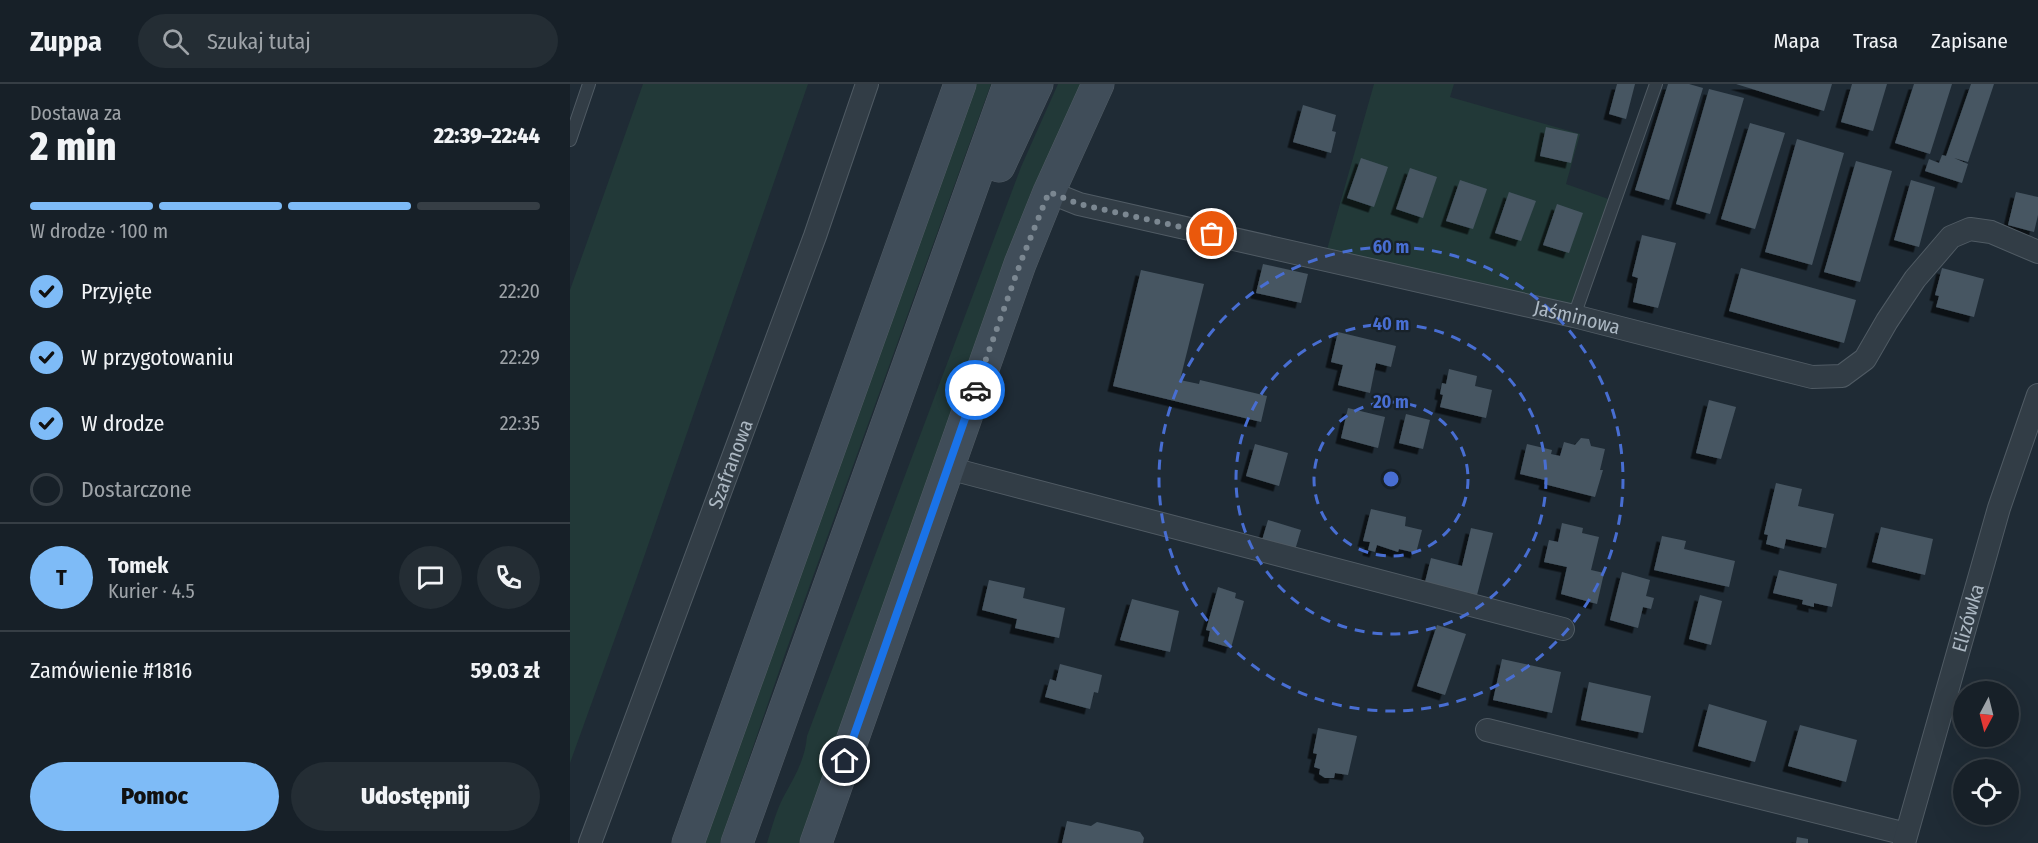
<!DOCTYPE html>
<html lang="pl">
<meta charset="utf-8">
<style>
body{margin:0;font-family:"Fira Sans Condensed",sans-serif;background:#242d34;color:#f1f3f6;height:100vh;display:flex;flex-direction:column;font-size:22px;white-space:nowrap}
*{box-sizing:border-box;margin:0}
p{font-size:20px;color:#9ea3a8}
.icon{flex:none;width:33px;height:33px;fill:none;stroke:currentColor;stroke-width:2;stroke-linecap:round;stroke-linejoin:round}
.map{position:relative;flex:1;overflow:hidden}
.side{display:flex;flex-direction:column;background:#172028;width:570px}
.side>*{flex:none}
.needle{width:39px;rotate:187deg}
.fabs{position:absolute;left:1383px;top:597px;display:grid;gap:12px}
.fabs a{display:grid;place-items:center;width:66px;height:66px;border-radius:50%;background:#172028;box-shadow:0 6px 24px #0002,0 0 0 2px #363e45;font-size:30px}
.pin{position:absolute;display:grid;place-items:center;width:51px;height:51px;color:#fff;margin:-26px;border:3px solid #fff;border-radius:50%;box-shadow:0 2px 6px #0007}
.courier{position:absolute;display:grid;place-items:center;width:60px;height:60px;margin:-30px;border:4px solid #1a73e8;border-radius:50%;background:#fff;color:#222;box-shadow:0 2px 8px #0007}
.overview em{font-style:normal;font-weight:800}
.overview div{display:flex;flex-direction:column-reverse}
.overview{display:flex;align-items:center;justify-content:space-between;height:102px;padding:0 30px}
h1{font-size:39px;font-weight:800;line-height:45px}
.bar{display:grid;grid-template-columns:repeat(4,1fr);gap:9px 6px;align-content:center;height:72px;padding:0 30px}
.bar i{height:8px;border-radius:4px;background:#363e45}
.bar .current{background:#7ebbf7}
.bar p{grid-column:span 4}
.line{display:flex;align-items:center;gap:15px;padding:0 30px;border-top:2px solid #363e45}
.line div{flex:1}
.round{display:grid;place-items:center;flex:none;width:63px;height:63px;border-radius:32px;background:#242d34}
ol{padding:0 30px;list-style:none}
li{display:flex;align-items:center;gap:18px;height:66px}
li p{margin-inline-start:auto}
li .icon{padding:6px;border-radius:50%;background:#7ebbf7;color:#111;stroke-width:4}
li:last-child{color:#9ea3a8}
li i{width:33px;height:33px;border:3px solid #363e45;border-radius:50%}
.primary-button{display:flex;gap:12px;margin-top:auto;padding:12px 30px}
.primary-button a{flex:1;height:69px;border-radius:36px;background:#7ebbf7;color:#111;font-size:24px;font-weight:800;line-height:69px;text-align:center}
.primary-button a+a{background:#242d34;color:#f1f3f6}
header{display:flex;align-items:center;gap:36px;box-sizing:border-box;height:84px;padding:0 30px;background:#172028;border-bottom:2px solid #363e45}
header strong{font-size:28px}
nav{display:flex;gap:33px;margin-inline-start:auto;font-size:21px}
.search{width:420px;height:54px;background:#242d34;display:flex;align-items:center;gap:15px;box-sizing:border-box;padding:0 21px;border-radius:33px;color:#9ea3a8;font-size:22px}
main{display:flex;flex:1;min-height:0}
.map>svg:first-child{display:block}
.green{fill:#223938}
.building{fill:#475662;filter:url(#shadow)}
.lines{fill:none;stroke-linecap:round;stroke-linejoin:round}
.lane-casing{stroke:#505b64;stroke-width:14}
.street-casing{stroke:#505b64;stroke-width:24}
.secondary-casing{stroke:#505b64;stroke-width:33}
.lane{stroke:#323d46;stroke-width:12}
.street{stroke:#323d46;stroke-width:22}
.secondary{stroke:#404d59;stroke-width:32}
.done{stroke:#7b8791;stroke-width:6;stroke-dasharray:0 10.8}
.route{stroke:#1a73e8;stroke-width:8}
.ring{fill:none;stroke:#486ed2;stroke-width:3;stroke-dasharray:10 8}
.labels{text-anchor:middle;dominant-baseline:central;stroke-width:4.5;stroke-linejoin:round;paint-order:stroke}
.street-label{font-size:20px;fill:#acb8c3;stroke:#18222a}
.centre{fill:#486ed2;stroke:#18222a;stroke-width:3}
.ring-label{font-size:18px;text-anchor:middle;font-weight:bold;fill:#486ed2;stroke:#18222a;stroke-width:4.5;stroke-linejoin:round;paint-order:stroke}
</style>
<header>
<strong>Zuppa</strong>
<div class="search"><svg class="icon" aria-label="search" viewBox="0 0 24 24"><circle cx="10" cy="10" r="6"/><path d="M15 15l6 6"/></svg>Szukaj tutaj</div>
<nav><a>Mapa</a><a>Trasa</a><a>Zapisane</a></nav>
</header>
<main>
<section class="side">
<div class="overview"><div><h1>2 min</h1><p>Dostawa za</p></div><em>22:39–22:44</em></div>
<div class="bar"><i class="current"></i><i class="current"></i><i class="current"></i><i></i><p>W drodze · 100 m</p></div>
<ol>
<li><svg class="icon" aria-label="check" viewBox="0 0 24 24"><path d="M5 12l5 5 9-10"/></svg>Przyjęte<p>22:20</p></li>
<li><svg class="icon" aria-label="check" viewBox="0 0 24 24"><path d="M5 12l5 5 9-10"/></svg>W przygotowaniu<p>22:29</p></li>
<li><svg class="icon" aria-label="check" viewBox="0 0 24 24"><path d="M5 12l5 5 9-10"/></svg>W drodze<p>22:35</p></li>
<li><i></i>Dostarczone</li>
</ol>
<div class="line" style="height:108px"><b class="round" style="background:#7ebbf7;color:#111">T</b><div><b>Tomek</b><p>Kurier · 4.5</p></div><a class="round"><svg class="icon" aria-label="chat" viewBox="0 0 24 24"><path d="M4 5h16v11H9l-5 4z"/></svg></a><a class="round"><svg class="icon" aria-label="phone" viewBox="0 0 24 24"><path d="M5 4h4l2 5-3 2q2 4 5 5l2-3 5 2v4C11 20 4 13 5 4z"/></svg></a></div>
<div class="line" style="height:78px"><div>Zamówienie #1816</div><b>59.03 zł</b></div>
<div class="primary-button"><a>Pomoc</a><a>Udostępnij</a></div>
</section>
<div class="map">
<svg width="1468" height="759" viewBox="0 0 1468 759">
<defs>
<filter id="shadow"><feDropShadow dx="-5.5" dy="5.5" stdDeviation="0" flood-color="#0009"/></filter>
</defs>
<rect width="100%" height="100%" fill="#1f2b35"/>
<!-- green -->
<path class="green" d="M73,0H238L66,496L0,679V206Z
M406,0H421L215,570L150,759H135L322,226Z
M488,0H512L460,111L229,759H197C202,743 207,724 215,710C226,690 235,675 237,652L451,83Z
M804,0H884L880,13L1010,50L996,100L1044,117L1004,232L754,176Z"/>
<!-- building -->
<path class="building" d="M1047,0H1065L1056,35L1039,30Z
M1098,0H1119L1133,4L1099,116L1065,106Z
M1166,0H1262L1254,27Z
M1282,0H1317L1303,47L1271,38Z
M1344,0H1382L1360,70L1325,59Z
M1401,0H1424L1398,78L1384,74L1398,80L1392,99L1355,87L1359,75L1369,79L1372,71L1376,72Z
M1139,5L1174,14L1140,130L1106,120Z
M733,21L766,31L762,47L766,48L761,69L723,58Z
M1180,39L1215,49L1185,145L1151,135Z
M976,43L1008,50L1001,79L970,72Z
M1227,55L1274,69L1242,181L1195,168Z
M791,74L818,83L804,123L777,114Z
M1286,77L1322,87L1290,198L1254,188Z
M840,84L867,93L853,134L826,125Z
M890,96L917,105L903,145L876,137Z
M1341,96L1365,103L1349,163L1324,156Z
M939,108L966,117L951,157L925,149Z
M1446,108L1468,113V131L1464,148L1438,141Z
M987,120L1013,129L999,169L973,161Z
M1072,151L1106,159L1088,224L1063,218L1068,194L1062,192Z
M693,180L738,190L731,219L686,209Z
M1171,184L1286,216L1274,259L1159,227Z
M1372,184L1414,195L1404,233L1366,223L1369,212L1365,211Z
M571,186L634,200L610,296L629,300L630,296L697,312L691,338L543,302Z
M768,248L826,262L821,283L806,279L800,309L768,301L773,281L761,278Z
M879,285L907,292L905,302L922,306L916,334L870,323L873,311L870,310L872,299L876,300Z
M1139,316L1166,323L1151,375L1126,369Z
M778,324L815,333L808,364L771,354Z
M836,330L860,336L853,365L829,359Z
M1011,354L1019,355L1021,362L1035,365L1030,386H1033L1025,413L974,400L975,396L950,390L957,360L982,366L981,370L990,372L994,358L1005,361Z
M685,360L718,369L709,402L676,392Z
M1206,399L1232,405L1228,422L1264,430L1256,464L1216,455L1214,465L1196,460L1198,451L1194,450Z
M801,425L836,433L835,442L852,446L846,469L829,465L828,468L807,461L805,468L798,466L800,458L793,457Z
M698,436L731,446L725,466L692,456Z
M992,439L1013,444L1012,449L1029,453L1021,486L1034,489L1027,520L991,510L997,483L974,478L979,456L988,458Z
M1311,443L1363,455L1355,491L1302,478Z
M901,444L923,449L907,511L855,498L861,474L892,482Z
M1092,452L1116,457L1114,465L1165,477L1159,503L1084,486Z
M1209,486L1267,500L1262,523L1244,519V523L1232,520L1233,516L1203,509Z
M1052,488L1080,496L1076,512L1084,514L1081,525L1073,523L1068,544L1040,536Z
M419,496L455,504L453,514L495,524L489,554L445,544L447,535L412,526Z
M648,503L666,509L665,514L674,517L661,564L638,557L640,547L636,546Z
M1130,511L1152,517L1141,561L1119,555Z
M562,515L609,527L600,568L550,556Z
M867,541L896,550L875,611L847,602Z
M932,575L991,588L982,629L923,616Z
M490,580L532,591L528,609L524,608L520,625L475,613L480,595L486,597Z
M1019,598L1081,612L1073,649L1011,636Z
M1139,620L1197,637L1185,678L1128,662Z
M1230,641L1287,656L1276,698L1218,682Z
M748,644L787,652L778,691L765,689L764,694H755L749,690L750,685L744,683L747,670L743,669Z
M497,737L521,742L527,738L570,748L574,754L573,759H492Z
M1227,753L1238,755V759H1226Z"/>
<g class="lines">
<defs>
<path id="lane" d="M0,56L19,0
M1004,232L1086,0"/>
<g id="street">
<path id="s1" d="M479,108L509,120L1004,232L1242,293L1272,292L1295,275L1317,237L1345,195L1381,153L1400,145L1421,148L1468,168"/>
<path d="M378,384L993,545"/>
<path d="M917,646L1336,750"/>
<path id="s2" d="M20,759L245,152L297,0"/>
<path id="s3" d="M1334,759L1429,424L1468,311"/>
</g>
<path id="secondary" d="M429,82L467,0
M118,759L390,0
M167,759L439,0
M246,759L450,180L479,108L528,0"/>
</defs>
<!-- lane casing -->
<use href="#lane" class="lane-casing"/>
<!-- street casing -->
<use href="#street" class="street-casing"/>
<!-- secondary casing -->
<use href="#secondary" class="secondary-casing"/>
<!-- lane -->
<use href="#lane" class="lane"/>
<!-- street -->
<use href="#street" class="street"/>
<!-- secondary -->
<use href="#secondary" class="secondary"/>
</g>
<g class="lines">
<!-- done -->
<path class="done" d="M405,306L450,180L479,108L509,120L642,150"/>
<!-- route -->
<path class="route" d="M275,677L405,306"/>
</g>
<!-- distance rings -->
<g class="ring">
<circle cx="821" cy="395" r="77"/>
<circle cx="821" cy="395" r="155"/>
<circle cx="821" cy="395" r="232"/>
</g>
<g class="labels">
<!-- street labels -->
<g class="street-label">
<text stroke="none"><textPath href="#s1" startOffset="543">Jaśminowa</textPath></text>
<text stroke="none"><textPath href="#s2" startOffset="404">Szafranowa</textPath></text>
<text stroke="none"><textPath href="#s3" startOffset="234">Elizówka</textPath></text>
</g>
</g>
<circle cx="821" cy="395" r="9" class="centre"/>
<g class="ring-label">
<text x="821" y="169">60 m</text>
<text x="821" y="246">40 m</text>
<text x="821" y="324">20 m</text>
</g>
</svg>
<div class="fabs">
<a><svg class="needle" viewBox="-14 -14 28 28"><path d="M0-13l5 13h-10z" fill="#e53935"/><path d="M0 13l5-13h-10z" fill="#9ea3a8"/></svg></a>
<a><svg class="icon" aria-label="locate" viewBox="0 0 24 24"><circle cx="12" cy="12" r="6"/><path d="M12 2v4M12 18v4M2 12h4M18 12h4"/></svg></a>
</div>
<div class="pin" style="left:642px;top:150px;background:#ea580c"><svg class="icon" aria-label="bag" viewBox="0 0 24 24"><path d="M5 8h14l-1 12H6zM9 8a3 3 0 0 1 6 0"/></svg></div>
<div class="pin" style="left:275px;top:677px;background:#1f2937"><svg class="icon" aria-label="home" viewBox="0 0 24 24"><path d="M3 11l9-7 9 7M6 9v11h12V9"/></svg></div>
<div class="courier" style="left:405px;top:306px"><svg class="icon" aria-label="car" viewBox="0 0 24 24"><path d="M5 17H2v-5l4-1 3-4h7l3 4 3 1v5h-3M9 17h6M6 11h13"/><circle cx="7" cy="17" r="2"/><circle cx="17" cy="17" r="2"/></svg></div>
</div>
</main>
